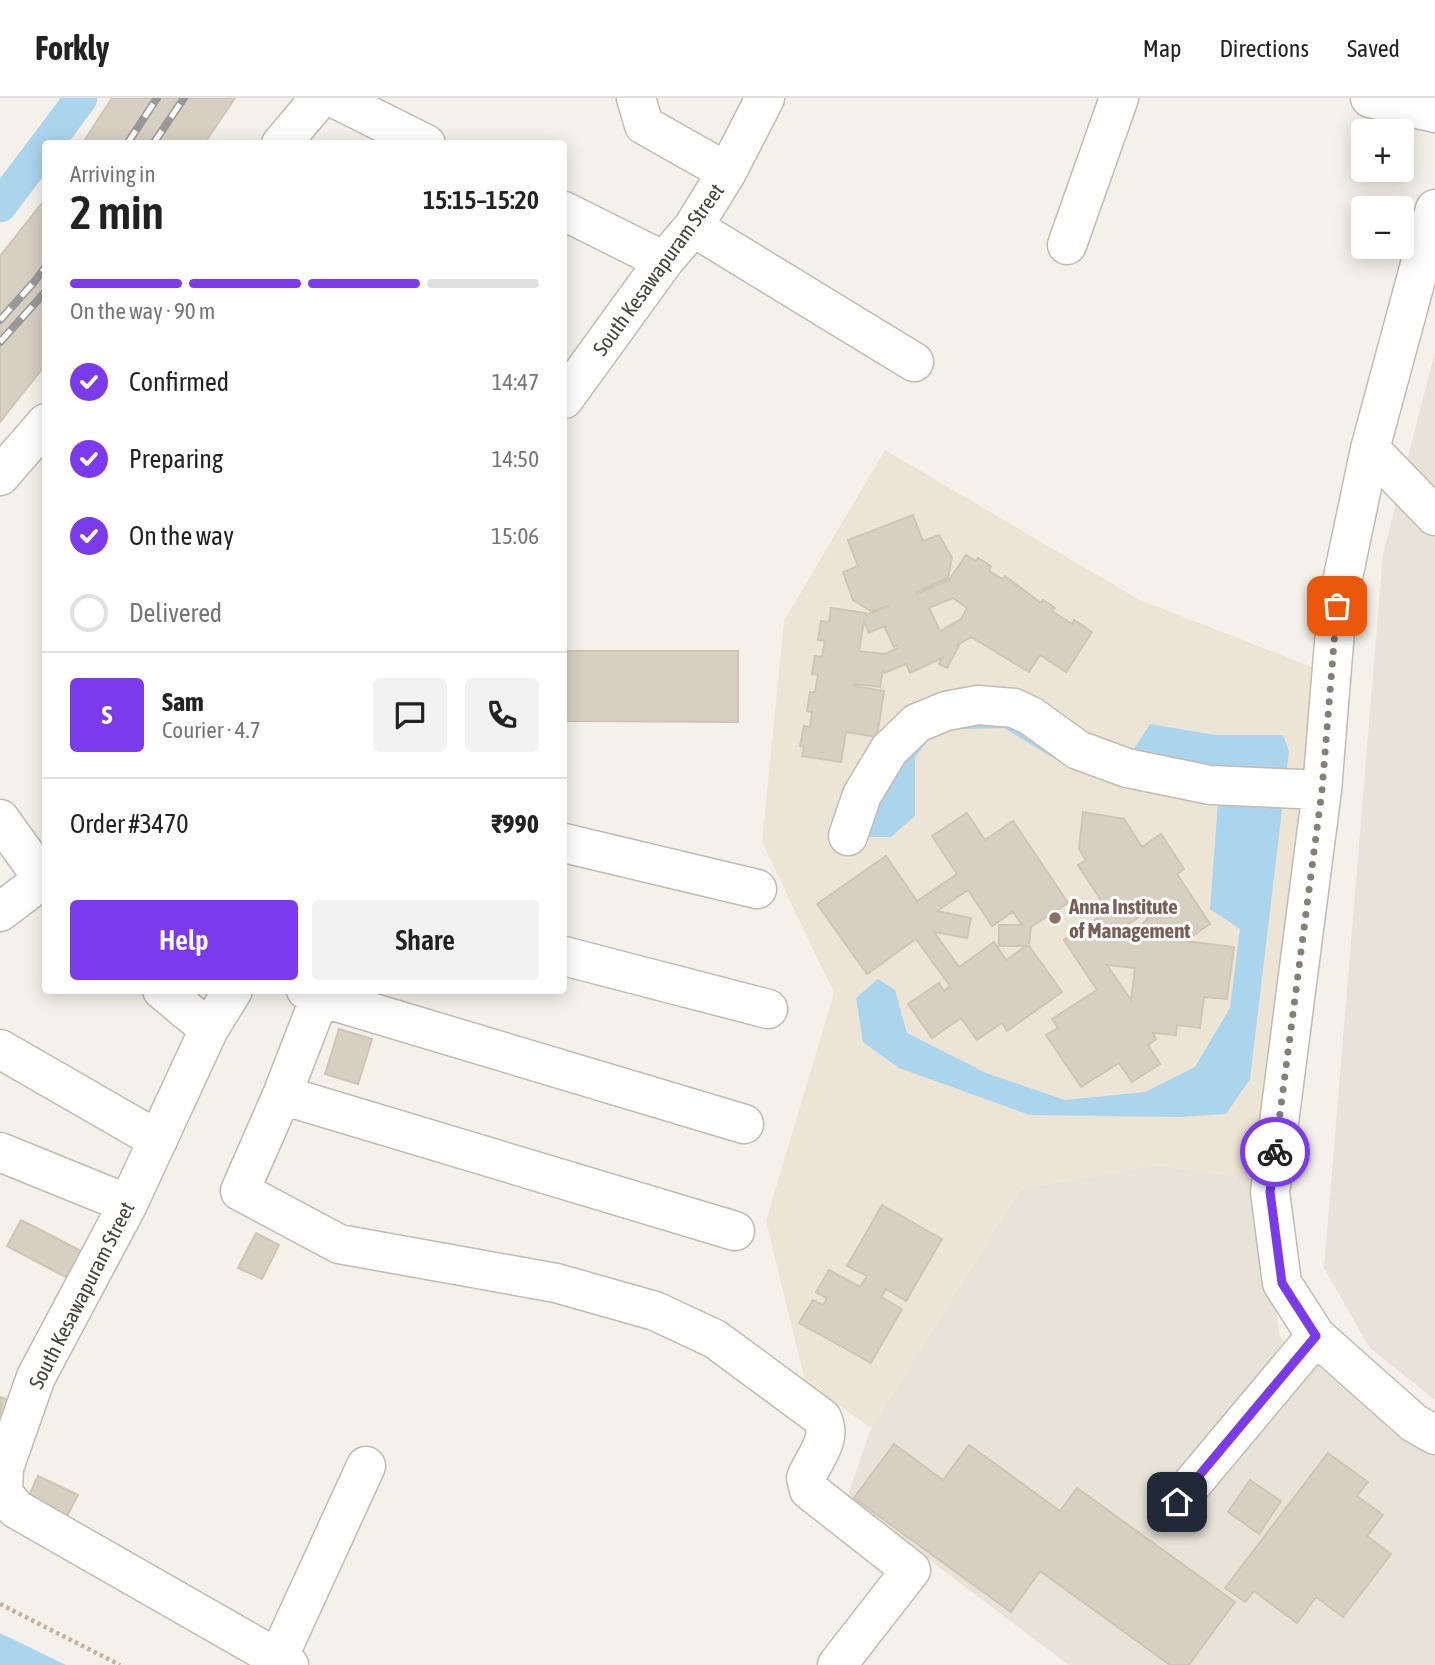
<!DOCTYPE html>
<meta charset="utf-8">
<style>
body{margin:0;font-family:"Asap Condensed",sans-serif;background:#f2f2f2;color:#222;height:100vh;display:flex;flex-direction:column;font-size:26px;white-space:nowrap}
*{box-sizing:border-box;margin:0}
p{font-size:23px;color:#767676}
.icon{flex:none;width:38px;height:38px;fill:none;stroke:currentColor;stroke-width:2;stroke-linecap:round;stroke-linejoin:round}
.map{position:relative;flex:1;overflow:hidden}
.sheet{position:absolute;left:42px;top:42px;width:525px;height:854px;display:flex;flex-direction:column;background:#fff;border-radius:7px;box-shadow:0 4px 18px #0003}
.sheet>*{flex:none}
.buttons{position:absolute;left:1351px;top:21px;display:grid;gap:14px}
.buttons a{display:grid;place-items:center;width:63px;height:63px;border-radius:7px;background:#fff;box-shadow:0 4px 18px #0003;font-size:35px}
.pin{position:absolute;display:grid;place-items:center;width:60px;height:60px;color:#fff;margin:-30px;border-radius:14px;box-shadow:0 4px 10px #0006}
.courier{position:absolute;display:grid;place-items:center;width:70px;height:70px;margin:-35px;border:5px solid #7c3aed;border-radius:50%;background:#fff;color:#222;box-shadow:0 2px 9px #0007}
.overview em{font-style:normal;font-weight:600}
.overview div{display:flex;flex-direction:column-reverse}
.overview{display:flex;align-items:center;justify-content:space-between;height:119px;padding:0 28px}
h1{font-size:46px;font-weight:600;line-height:52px}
.bar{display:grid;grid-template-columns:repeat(4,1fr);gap:10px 7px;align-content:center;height:84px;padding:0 28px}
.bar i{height:9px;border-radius:5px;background:#e0e0e0}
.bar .selected{background:#7c3aed}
.bar p{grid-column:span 4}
.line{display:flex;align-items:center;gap:18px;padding:0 28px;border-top:2px solid #e0e0e0}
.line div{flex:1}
.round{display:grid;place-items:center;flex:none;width:74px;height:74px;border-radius:7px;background:#f2f2f2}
ol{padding:0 28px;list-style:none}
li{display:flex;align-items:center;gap:21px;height:77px}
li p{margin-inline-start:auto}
li .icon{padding:7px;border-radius:50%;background:#7c3aed;color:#fff;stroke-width:4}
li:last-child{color:#767676}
li i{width:38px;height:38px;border:4px solid #e0e0e0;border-radius:50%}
.button{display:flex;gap:14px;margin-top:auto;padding:14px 28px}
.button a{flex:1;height:80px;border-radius:7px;background:#7c3aed;color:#fff;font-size:28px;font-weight:600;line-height:80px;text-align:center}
.button a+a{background:#f2f2f2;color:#222}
header{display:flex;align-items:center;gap:42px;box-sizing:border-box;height:98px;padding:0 35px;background:#fff;border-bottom:2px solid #e0e0e0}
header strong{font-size:33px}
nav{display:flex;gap:38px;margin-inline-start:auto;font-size:24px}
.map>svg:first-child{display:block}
.residential{fill:#e8e3d9}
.education{fill:#ece5d5}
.water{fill:#abd4ed}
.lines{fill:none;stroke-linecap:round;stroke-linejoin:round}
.canal{stroke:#abd4ed;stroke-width:33}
.building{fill:#d8cfc3;stroke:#d0c4b4;stroke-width:2;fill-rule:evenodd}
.minor-casing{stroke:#c2bbb0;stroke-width:41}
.path{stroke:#c0b49f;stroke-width:4.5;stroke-dasharray:3.5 3.5;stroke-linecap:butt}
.minor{stroke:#fff;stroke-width:38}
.rail-casing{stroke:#989898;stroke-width:8}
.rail{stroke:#fff;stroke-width:5;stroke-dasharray:16;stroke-linecap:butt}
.done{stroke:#847f77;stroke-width:7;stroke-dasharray:0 12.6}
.route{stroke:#7c3aed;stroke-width:9}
.education-dot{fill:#8d6e63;stroke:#fff;stroke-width:2.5}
.labels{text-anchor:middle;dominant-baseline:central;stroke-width:6;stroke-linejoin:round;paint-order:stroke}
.street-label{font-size:21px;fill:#484239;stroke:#fff}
.education-label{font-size:21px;font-weight:bold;fill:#785e54;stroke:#fff;text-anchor:start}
</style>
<header>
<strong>Forkly</strong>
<nav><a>Map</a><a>Directions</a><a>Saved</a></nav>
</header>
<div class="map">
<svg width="1435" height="1567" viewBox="0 0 1435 1567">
<rect width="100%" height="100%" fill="#f4f1ea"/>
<!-- residential -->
<path class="residential" d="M1435,254V1302L1370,1250L1324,1170L1383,456Z
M1156,1067L1282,1085L1272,1183L1280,1239L1435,1357V1567H1069L847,1400L871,1330L1020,1091Z"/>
<!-- education -->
<path class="education" d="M885,352L1138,501L1337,579L1282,1085L1156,1067L1020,1091L871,1330L805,1283L766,1123L834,895L762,744L784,523Z"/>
<!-- water -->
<path class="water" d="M991,614L1130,657L1150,626L1215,637H1283L1289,653L1250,981L1226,1016L1180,1019L1030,1017L899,970L863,944L856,900L878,881L895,892L907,935L986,975L1065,1002L1145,994L1195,969L1230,910L1240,831L1210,811L1218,704L1169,696L1073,672L1004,630L936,632L915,659V718L891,739H867L871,705L913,631Z
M0,1535L66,1567H0Z"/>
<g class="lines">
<!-- canal -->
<path class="canal" d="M47,46L81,0
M0,108L46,47"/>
</g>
<!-- building -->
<path class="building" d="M112,0H235L204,46H82Z
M46,100V266L0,324V158Z
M913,417L923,443L939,437L952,460L948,480L916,494L917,496L949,482L966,457L976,463L978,460L991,468L989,473L1002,481L1005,478L1041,505L1043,502L1055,510L1052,513L1072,526L1074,522L1092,534L1066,574L1040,557L1029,574L971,539L957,547L959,548L947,570L939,566L942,560L910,575L906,566L884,575L883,572L880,589L854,586V588L884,593L877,639L846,634L841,664L802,658L804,649L800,648L804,628L810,629L812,614L807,613L810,594H815L818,577L812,576L815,558L822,559L825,543L818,542L821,523L829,524L831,510L866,515V517L889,508L871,513L853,502L843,474L858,468L848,442ZM953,500L967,510L961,521L940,533L929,510ZM864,523L869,535L884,528L894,549L897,547L898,550L885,556L859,553Z
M564,553H738V624L564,623Z
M1083,714L1124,721L1142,749L1161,736L1184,771L1177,776L1210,826L1185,843L1234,849L1227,901L1204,899L1200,930L1177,927L1176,937L1153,935L1156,941L1148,947L1160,966L1132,984L1119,965L1081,989L1046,937L1058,930L1052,921L1097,892L1064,842L1108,813L1078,767L1086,762L1079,751ZM1145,815L1148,821L1143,825L1152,839L1115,835ZM1107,867L1135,870L1131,902Z
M967,715L985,742L1013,723L1068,805L1031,829L1029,848L1062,894L1007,933L1002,925L977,942L961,920L932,940L908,906L939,885L944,893L950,888L916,841L867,876L817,806L886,758L917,803L957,776L932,738ZM968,792L992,828L1013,814L1022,827H999V848H1026L1006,862L994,844L959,869L934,834L967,840L971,820L937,813Z
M339,931L372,941L358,986L325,976Z
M882,1107L942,1141L906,1203L886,1191L881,1199L902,1211L871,1265L799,1225L813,1202L823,1207L827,1200L816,1194L829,1172L860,1189L867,1178L847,1168Z
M21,1122L87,1156L73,1183L7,1148Z
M256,1135L279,1147L262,1181L238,1170Z
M0,1299L15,1304L0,1333Z
M894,1346L943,1382L969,1347L1060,1413L1077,1390L1235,1504L1189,1567H1170L1040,1473L1011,1514L854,1400Z
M1328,1355L1368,1384L1357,1398L1383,1417L1367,1438L1391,1456L1343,1519L1316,1499L1297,1525L1254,1493L1245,1504L1225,1490Z
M38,1378L78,1397L66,1420L27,1402Z
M1250,1382L1281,1403L1259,1436L1228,1414Z"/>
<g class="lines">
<defs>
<path id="minor" d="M334,0L426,46
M636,0L644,27L727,74
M1370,0L1435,15
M281,46L320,0
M1435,111L1370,351L1337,508L1322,692L1270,1094L1282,1185L1316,1238L1414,1325L1435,1337
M564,113L664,163
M693,129L914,264
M1067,147L1119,0
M564,301L664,163L693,129L727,74L765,0
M1370,351L1435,418
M0,378L46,325
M0,721L46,785
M848,738L862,697L889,652L917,625L946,613L978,607L1014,610L1031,618L1078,652L1127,670L1210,687L1322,692
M564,745L757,791
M0,814L46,779
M564,858L768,911
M162,892L209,931
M233,892L209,931L128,1106L36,1279L4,1370L3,1395L16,1411L289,1567
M306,892L320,899L744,1026
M320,899L282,997L240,1093L339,1146L556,1185L655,1213L715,1241L822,1320C833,1342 814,1360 806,1380L809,1392L911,1472L837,1567
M0,951L158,1042
M282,997L735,1133
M0,1054L128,1106
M1177,1404L1316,1238
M278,1560L366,1368"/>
</defs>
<!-- minor casing -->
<use href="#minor" class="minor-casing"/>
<!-- path -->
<path class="path" d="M0,1506L120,1567"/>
<!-- minor -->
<use href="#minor" class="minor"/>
<defs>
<path id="rail" d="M127,46L157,0
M153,46L184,0
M0,222L35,183L46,168
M0,244L46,193"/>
</defs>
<!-- rail casing -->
<use href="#rail" class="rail-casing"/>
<!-- rail -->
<use href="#rail" class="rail"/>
</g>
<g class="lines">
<!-- done -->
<path class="done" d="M1275,1054L1322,692L1337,508"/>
<!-- route -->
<path class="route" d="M1177,1404L1316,1238L1282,1185L1270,1094L1275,1054"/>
</g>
<!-- markers -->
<circle class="education-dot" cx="1055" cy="820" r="7"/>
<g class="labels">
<!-- street labels -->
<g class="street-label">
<text transform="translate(658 171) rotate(-54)">South Kesawapuram Street</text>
<text transform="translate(81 1197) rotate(-63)">South Kesawapuram Street</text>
</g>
<!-- education labels -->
<g class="education-label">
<text x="1069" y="808">Anna Institute<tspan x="1069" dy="24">of Management</tspan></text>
</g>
</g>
</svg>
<div class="buttons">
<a>+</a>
<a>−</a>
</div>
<div class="pin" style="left:1337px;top:508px;background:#ea580c"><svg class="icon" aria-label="bag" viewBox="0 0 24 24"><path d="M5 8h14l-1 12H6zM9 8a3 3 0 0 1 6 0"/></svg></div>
<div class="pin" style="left:1177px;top:1404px;background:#1f2937"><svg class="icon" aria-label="home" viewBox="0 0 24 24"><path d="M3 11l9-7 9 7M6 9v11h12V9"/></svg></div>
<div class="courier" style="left:1275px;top:1054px"><svg class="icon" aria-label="bike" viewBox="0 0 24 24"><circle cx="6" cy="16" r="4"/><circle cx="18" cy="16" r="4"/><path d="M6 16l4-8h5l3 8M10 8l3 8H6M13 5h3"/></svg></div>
<section class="sheet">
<div class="overview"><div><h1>2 min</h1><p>Arriving in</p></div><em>15:15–15:20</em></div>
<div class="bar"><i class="selected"></i><i class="selected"></i><i class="selected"></i><i></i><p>On the way · 90 m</p></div>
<ol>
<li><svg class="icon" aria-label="check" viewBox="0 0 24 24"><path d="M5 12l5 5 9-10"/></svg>Confirmed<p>14:47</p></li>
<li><svg class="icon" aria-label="check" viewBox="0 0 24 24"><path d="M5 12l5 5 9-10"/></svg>Preparing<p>14:50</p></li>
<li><svg class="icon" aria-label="check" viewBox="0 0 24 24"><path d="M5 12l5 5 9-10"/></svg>On the way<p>15:06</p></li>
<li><i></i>Delivered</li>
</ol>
<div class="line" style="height:126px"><b class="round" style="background:#7c3aed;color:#fff">S</b><div><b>Sam</b><p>Courier · 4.7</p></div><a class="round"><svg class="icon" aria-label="chat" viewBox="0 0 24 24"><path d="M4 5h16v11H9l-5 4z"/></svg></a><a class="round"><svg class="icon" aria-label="phone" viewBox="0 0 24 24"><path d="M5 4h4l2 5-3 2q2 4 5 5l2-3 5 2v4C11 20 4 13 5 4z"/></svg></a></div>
<div class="line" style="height:91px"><div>Order #3470</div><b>₹990</b></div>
<div class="button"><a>Help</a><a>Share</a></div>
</section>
</div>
